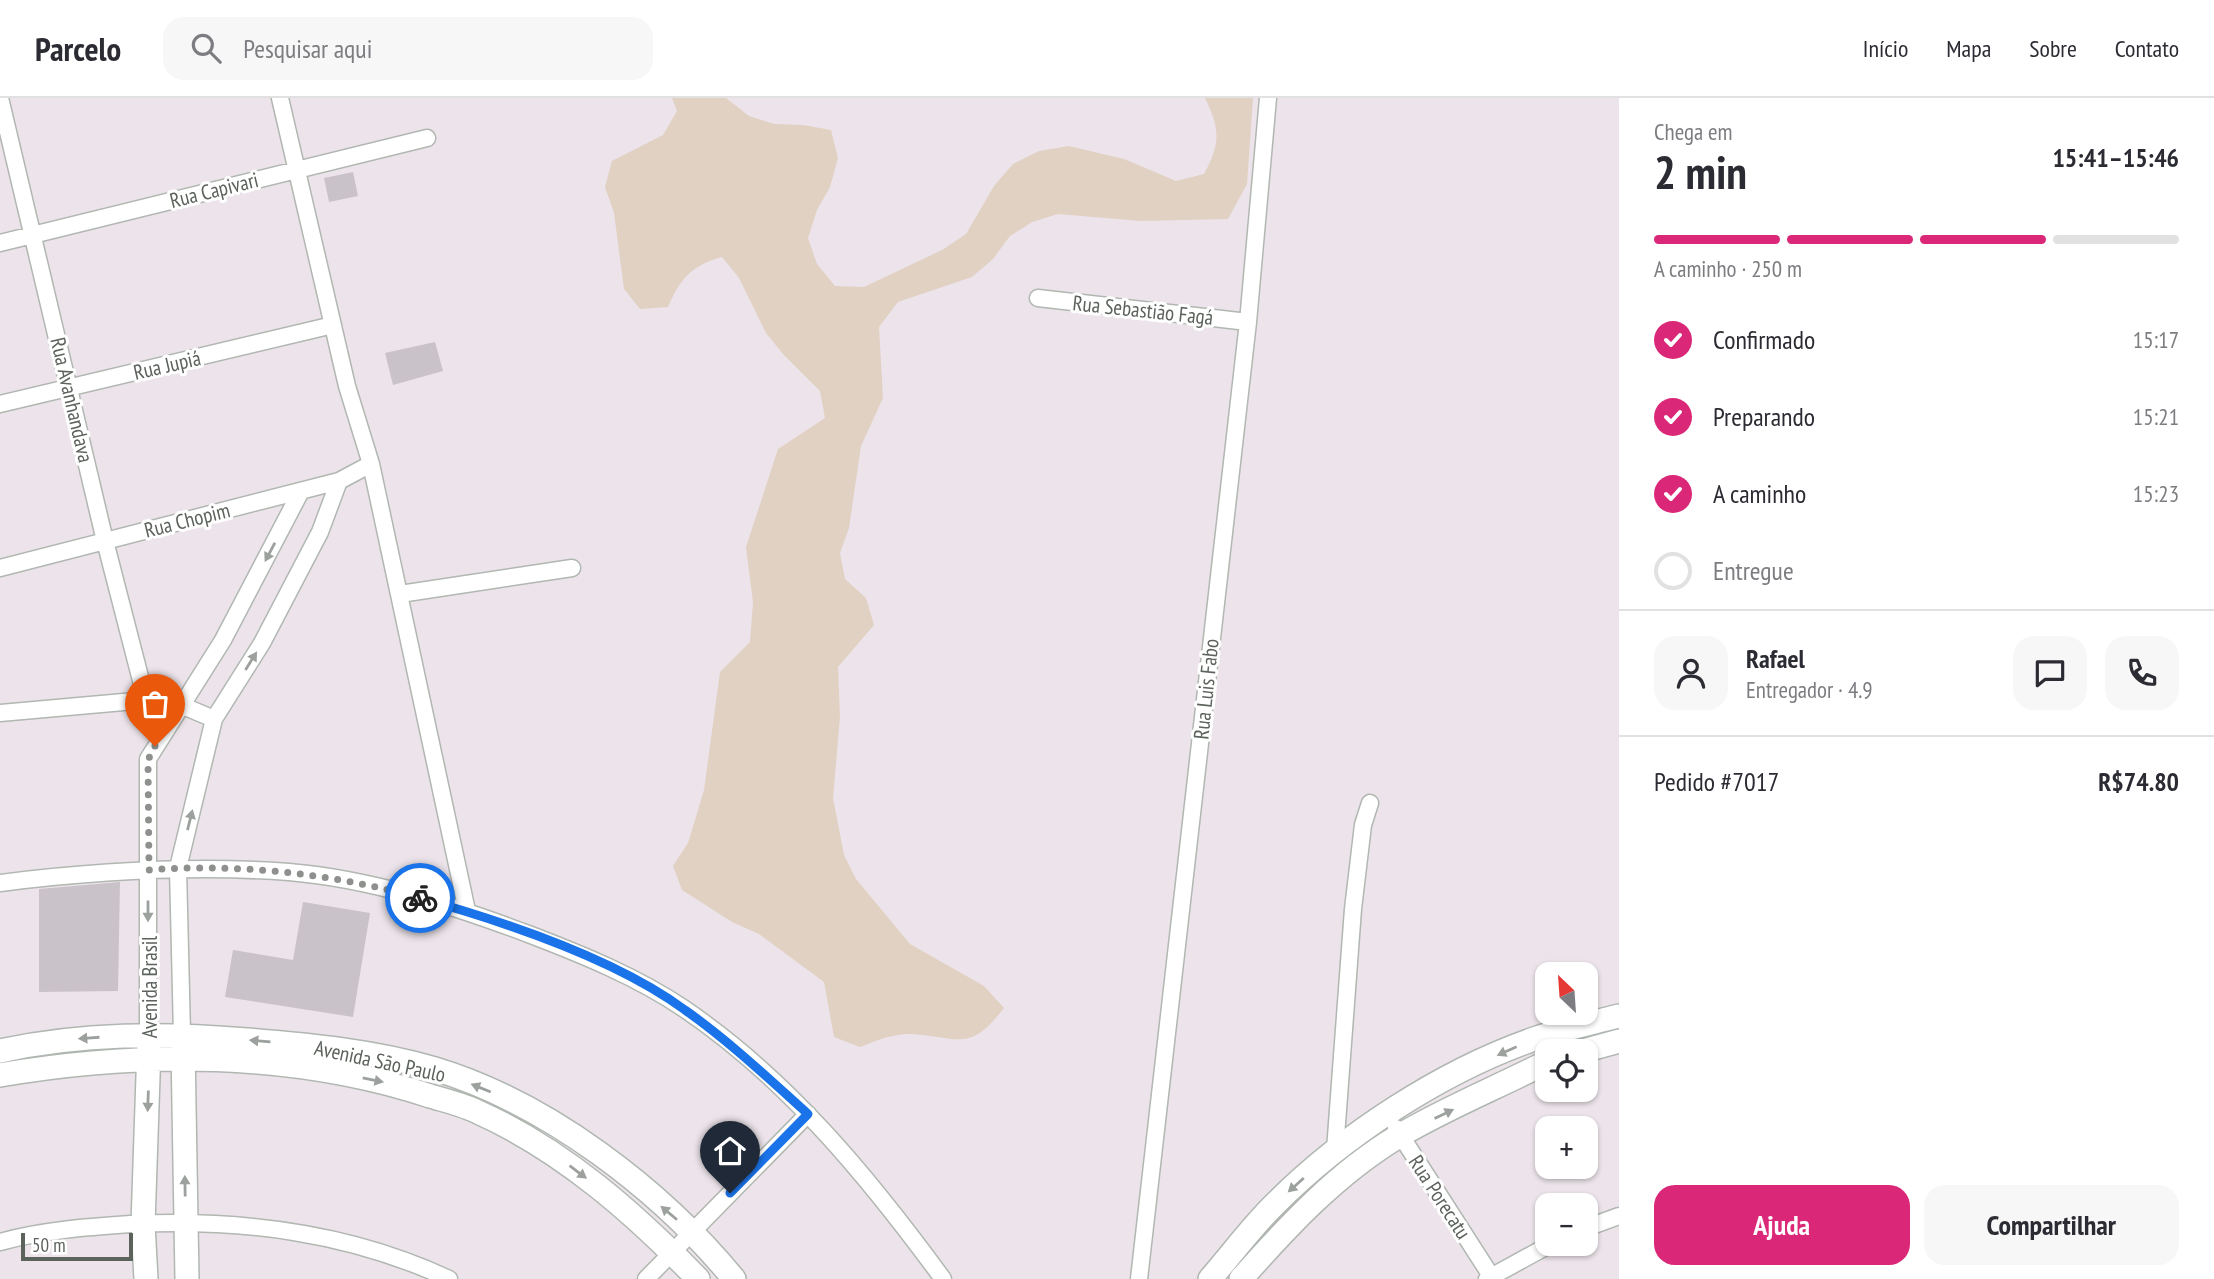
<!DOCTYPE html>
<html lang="pt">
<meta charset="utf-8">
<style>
body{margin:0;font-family:"PT Sans Narrow",sans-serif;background:#f7f7f7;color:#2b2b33;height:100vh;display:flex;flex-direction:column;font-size:26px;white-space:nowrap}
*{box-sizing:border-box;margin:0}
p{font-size:23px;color:#7c7c81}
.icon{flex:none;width:38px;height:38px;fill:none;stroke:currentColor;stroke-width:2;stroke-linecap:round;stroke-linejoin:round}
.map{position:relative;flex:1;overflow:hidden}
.drawer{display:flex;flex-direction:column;background:#fff;width:595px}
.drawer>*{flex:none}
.needle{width:46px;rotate:335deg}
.controls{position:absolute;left:1535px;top:864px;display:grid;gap:14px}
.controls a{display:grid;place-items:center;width:63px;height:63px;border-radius:14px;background:#fff;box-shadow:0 2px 5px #0004;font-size:35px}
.scale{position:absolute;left:21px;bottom:18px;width:112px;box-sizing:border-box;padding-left:7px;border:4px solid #5c625c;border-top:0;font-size:19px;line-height:24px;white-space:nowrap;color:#5c625c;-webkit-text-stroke:5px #fff;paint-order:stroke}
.pin{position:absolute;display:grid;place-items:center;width:60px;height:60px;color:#fff;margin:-72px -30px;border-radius:50% 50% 50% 0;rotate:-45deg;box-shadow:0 0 7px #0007}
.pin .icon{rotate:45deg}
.courier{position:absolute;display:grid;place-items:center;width:70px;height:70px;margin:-35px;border:5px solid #1a73e8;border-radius:50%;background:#fff;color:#222;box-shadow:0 2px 9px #0007}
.summary em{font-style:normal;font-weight:700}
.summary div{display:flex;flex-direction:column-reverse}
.summary{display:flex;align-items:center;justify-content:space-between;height:119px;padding:0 35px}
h1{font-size:46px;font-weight:700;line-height:52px}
.bar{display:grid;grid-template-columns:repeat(4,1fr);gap:10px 7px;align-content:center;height:84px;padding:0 35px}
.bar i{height:9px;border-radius:5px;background:#e1e1e2}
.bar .active{background:#db2777}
.bar p{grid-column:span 4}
.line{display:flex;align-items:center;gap:18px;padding:0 35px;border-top:2px solid #e1e1e2}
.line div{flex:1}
.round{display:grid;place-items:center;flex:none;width:74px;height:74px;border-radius:21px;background:#f7f7f7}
ol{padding:0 35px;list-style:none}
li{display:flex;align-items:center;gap:21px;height:77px}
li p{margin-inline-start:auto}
li .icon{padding:7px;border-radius:50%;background:#db2777;color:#fff;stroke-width:4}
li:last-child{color:#7c7c81}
li i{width:38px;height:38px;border:4px solid #e1e1e2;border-radius:50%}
.primary-button{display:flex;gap:14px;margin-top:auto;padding:14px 35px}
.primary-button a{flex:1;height:80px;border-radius:21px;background:#db2777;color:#fff;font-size:28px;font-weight:700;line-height:80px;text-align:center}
.primary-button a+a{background:#f7f7f7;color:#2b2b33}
header{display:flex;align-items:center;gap:42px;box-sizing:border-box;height:98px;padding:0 35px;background:#fff;border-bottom:2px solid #e1e1e2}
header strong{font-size:33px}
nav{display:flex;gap:38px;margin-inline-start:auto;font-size:24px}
.search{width:490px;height:63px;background:#f7f7f7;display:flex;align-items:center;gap:18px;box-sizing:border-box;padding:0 24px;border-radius:21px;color:#7c7c81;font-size:26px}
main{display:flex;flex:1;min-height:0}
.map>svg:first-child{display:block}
.green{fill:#e1d1c3}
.building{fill:#cac2c9}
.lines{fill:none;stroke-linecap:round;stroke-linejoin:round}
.street-casing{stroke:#b1b7b1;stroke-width:19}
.secondary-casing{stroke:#b0b7b1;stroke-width:26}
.street{stroke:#fff;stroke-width:16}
.secondary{stroke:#fff;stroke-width:23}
.oneway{fill:#9da19d}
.done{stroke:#8e908e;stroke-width:7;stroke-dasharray:0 12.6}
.route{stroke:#1a73e8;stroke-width:9}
.labels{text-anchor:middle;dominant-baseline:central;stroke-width:6;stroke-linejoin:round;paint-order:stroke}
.street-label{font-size:21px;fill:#5c625c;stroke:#fff}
</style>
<header>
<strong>Parcelo</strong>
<div class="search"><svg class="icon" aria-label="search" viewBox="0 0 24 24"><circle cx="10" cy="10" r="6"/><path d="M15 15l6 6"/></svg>Pesquisar aqui</div>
<nav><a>Início</a><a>Mapa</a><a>Sobre</a><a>Contato</a></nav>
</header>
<main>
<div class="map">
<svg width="1619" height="1181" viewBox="0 0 1619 1181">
<rect width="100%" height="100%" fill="#ece4ea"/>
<!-- green -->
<path class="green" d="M672,0H726L749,18L774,26L803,27L831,32L838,60L830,89L817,112L808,140L817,166L835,188L864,189L942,152L966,136L994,88L1013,66L1039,53L1069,48L1124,61L1176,83L1204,76C1221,45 1220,31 1205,0H1253L1247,86L1228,121L1141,123L1058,116L1032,124L1010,138L993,161L972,179L898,204L879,229L883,300L861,348L849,430L840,455L845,481L866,500L874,527L838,569L840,619L833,700L844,757L856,781L910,846L984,888L1004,910C970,954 961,940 913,936C895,935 877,942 860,949L834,939L824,884L759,836L732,824L682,792L673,768L688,745L704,692L720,574L750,544L753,504L746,449L778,351L825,320L820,293L783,256L766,235L739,180L722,159C692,167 680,181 668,209L640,211L624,191L614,115L605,89L612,63L663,37L677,13Z"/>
<!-- building -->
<path class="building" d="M353,74L358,98L329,104L324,80Z
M435,244L443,273L393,287L385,255Z
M120,784L118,893L39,894V791Z
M303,804L370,815L353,919L225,899L233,852L293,862Z"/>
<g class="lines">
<defs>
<path id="street" d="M0,0L105,443L146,602
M280,0L347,288L371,366L467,813
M0,145L427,40
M1038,200L1248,224
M0,306L333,227
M0,470L339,383L371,366
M400,496L572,470
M0,615L146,602L183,608L214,621
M0,785C96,773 193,767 289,774C372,781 454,808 531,837C583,857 637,879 683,910C788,981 869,1080 943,1181
M148,935V661L223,542L301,393
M182,936L178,770L214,621L262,545L320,434L339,383
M1396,1030L1493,1181
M1335,1052L1353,811L1363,727L1370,705
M1586,1130L1619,1118
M0,1144C43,1132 88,1129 132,1126C242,1121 349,1134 449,1181
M646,1181L808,1016
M1139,1181L1248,224L1268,0
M1487,1181L1551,1146"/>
<path id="secondary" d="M183,950L187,1181
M0,953C82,935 164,935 247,942C309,947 374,953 435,971C547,1005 660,1091 734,1181
M1579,954L1619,943
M0,977C140,953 294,953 430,998C447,1003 465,1007 480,1015C564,1053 635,1116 698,1181
M146,1181L143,1126L149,949
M1210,1181C1231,1157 1250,1131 1273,1108C1342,1038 1443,972 1537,940C1563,931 1592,925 1619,918
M1241,1181C1288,1128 1337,1075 1399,1038C1446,1010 1498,989 1547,964"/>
</defs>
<!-- street casing -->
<use href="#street" class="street-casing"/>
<!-- secondary casing -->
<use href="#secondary" class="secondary-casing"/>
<!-- street -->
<use href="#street" class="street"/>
<!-- secondary -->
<use href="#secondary" class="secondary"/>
</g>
<!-- one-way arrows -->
<defs><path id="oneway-solid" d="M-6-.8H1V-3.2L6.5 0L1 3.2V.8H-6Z" transform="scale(1.75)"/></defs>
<g class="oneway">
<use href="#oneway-solid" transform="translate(270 454) rotate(118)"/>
<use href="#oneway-solid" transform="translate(251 563) rotate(-58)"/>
<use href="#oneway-solid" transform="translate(190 722) rotate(-76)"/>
<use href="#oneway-solid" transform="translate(148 813) rotate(90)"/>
<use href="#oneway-solid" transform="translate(89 940) rotate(176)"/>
<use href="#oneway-solid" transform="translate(260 943) rotate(-175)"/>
<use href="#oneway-solid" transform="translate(1507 953) rotate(156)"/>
<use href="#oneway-solid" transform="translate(373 982) rotate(12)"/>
<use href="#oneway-solid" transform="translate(481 990) rotate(-158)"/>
<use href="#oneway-solid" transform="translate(148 1003) rotate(92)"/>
<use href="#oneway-solid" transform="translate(1444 1016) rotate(-26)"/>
<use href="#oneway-solid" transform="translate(578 1074) rotate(37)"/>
<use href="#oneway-solid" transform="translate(1296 1087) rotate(138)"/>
<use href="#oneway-solid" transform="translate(185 1088) rotate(-91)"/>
<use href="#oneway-solid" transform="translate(669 1115) rotate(-140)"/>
</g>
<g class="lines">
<!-- done -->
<path class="done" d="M155,648L148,662L149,772C239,765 333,776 420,800"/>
<!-- route -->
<path class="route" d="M420,800C502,823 616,861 685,912C729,943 768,980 808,1016L730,1095"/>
</g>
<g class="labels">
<!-- street labels -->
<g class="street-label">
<text transform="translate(214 92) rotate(-14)">Rua Capivari</text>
<text transform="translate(1143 212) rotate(6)">Rua Sebastião Fagá</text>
<text transform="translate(167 267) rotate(-13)">Rua Jupiá</text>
<text transform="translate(72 302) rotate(77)">Rua Avanhandava</text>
<text transform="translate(187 422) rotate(-14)">Rua Chopim</text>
<text transform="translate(1206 591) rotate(-84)">Rua Luis Fabo</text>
<text transform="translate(149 889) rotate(-90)">Avenida Brasil</text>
<text transform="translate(380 963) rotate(12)">Avenida São Paulo</text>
<text transform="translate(1440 1099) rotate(57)">Rua Porecatu</text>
</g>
</g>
</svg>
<div class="controls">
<a><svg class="needle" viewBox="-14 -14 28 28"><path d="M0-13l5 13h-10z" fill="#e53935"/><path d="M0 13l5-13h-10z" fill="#7c7c81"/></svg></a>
<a><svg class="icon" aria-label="locate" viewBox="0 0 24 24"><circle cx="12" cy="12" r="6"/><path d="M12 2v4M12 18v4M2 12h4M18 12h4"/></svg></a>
<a>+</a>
<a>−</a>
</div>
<div class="scale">50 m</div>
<div class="pin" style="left:155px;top:648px;background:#ea580c"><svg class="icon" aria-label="bag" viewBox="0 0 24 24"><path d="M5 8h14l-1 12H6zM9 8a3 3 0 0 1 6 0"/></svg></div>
<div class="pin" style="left:730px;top:1095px;background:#1f2937"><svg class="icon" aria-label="home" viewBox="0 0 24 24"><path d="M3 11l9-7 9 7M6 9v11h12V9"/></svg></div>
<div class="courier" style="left:420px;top:800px"><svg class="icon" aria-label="bike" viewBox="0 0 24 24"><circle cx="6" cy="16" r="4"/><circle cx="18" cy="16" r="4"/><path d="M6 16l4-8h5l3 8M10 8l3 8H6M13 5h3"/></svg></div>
</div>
<section class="drawer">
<div class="summary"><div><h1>2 min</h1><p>Chega em</p></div><em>15:41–15:46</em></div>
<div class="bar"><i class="active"></i><i class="active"></i><i class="active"></i><i></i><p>A caminho · 250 m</p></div>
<ol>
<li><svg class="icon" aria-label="check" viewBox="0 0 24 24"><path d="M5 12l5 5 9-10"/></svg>Confirmado<p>15:17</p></li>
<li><svg class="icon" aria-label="check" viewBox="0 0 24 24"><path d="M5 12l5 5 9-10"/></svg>Preparando<p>15:21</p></li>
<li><svg class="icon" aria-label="check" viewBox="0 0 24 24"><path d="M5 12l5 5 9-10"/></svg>A caminho<p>15:23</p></li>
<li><i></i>Entregue</li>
</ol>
<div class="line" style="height:126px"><a class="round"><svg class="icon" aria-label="person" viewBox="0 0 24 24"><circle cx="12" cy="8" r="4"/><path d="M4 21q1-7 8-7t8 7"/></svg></a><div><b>Rafael</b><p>Entregador · 4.9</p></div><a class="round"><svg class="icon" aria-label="chat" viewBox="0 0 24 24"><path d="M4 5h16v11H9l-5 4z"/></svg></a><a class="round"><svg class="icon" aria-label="phone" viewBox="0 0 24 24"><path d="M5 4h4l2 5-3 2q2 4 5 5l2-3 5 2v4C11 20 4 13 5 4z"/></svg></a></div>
<div class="line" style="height:91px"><div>Pedido #7017</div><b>R$74.80</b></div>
<div class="primary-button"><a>Ajuda</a><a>Compartilhar</a></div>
</section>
</main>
